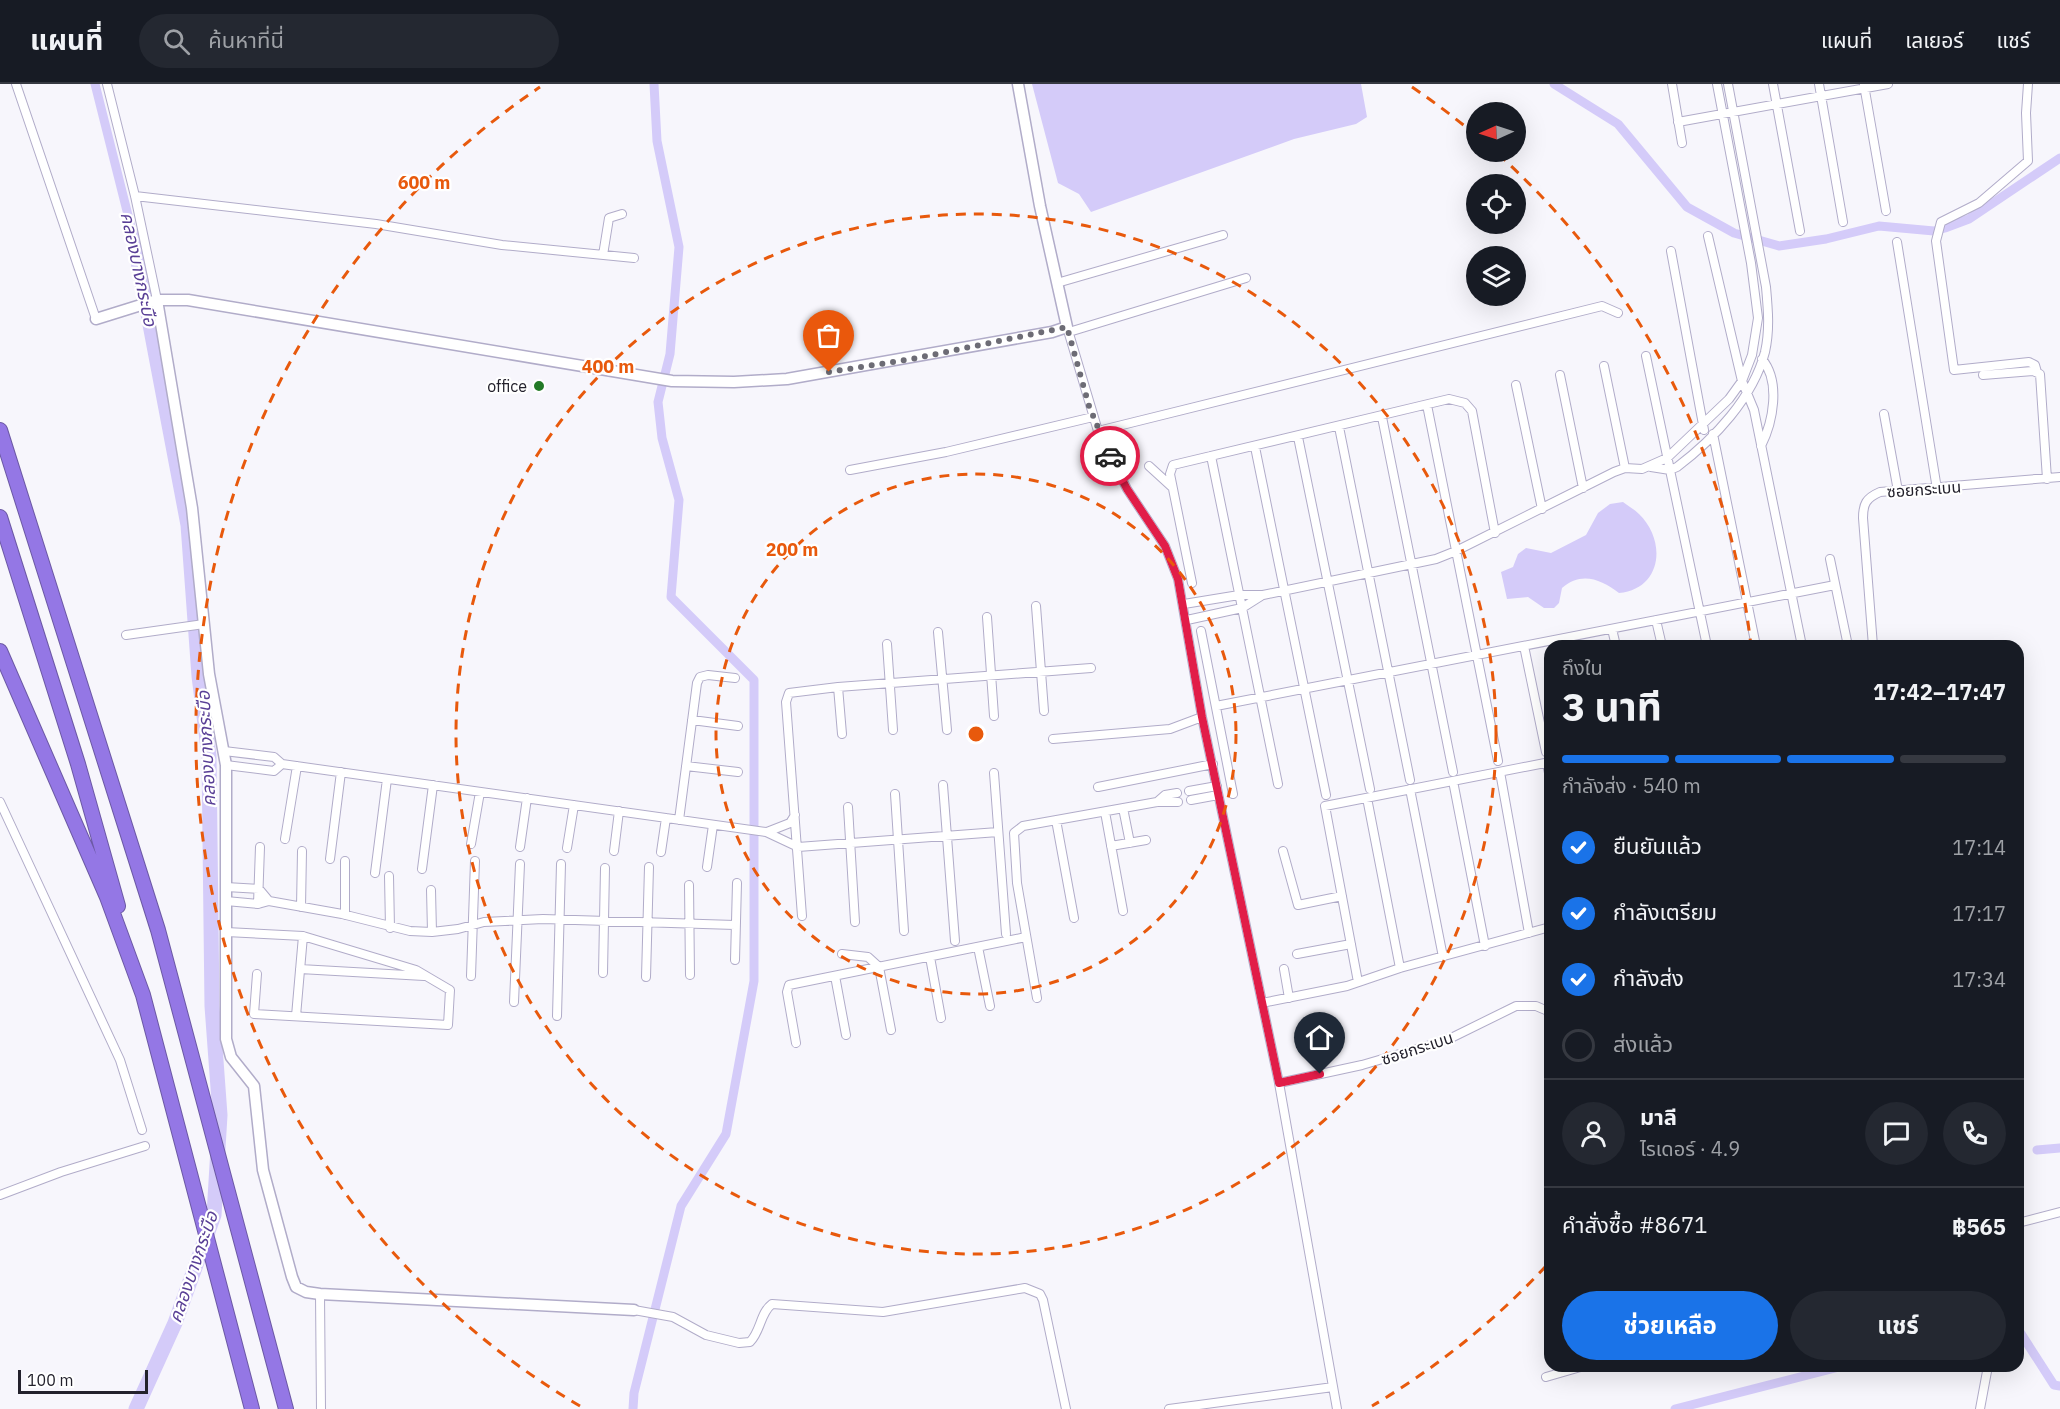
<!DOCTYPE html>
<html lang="th">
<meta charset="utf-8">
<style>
body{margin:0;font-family:"IBM Plex Sans","Noto Sans Thai",sans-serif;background:#242831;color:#f1f3f6;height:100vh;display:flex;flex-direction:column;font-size:22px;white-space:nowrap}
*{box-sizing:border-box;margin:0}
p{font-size:20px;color:#9ea1a6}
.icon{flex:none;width:33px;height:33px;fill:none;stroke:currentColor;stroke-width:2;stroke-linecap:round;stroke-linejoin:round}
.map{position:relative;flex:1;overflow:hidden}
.sheet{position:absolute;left:1544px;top:556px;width:480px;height:732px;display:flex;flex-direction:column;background:#171b24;border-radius:18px;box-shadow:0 6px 24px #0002}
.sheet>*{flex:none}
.needle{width:39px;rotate:267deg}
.tools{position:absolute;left:1466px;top:18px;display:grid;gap:12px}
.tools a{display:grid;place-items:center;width:60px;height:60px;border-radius:50%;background:#171b24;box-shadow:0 6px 24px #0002;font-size:30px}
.scale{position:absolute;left:18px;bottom:15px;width:130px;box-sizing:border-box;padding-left:6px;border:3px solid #23212c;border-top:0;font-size:16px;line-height:21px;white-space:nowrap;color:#23212c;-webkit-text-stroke:4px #fff;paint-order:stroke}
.pin{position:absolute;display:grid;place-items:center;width:51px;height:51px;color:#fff;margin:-62px -26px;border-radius:50% 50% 50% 0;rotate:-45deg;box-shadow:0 0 6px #0007}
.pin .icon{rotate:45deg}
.courier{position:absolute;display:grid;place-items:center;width:60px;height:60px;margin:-30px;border:4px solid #e11d48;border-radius:50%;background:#fff;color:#222;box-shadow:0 2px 8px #0007}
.headline em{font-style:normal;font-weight:700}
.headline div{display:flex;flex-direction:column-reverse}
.headline{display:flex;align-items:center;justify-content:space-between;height:102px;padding:0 18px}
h1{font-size:39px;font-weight:700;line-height:45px}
.bar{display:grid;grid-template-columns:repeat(4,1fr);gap:9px 6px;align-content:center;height:72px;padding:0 18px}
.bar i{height:8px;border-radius:4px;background:#363941}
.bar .on{background:#1a73e8}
.bar p{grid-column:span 4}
.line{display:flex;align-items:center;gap:15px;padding:0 18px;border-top:2px solid #363941}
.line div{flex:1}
.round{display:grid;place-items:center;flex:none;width:63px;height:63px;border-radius:32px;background:#242831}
ol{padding:0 18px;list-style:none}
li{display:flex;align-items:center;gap:18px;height:66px}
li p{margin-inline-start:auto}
li .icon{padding:6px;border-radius:50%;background:#1a73e8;color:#fff;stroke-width:4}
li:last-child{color:#9ea1a6}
li i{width:33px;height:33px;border:3px solid #363941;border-radius:50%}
.cta{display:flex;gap:12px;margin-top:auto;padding:12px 18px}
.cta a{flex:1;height:69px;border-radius:36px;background:#1a73e8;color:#fff;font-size:24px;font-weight:700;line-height:69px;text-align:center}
.cta a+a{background:#242831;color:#f1f3f6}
header{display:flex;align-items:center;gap:36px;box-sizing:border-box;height:84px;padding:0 30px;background:#171b24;border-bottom:2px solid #363941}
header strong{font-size:28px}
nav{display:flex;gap:33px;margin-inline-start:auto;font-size:21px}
.search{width:420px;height:54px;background:#242831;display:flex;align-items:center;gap:15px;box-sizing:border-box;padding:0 21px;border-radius:33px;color:#9ea1a6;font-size:22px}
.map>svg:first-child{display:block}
.water{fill:#d4cbf9}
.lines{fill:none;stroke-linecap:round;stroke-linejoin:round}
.canal{stroke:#d4cbf9;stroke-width:9}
.river{stroke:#d4cbf9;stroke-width:15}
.street-casing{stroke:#b1acc9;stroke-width:10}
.secondary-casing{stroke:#b1acc9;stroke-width:13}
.highway-casing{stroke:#6c59a4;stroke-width:16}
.street{stroke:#fff;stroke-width:8}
.secondary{stroke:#fff;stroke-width:10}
.highway{stroke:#9477e5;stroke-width:14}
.done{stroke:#6d6c75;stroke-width:6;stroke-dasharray:0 10.8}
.route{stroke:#e11d48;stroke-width:8}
.ring{fill:none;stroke:#e8590c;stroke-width:3;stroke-dasharray:10 8}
.poi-dot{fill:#237a27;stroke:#fff;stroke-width:2}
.labels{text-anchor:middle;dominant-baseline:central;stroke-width:4.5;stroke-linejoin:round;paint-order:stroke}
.poi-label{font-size:16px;fill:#23212c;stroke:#fff;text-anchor:end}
.street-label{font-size:16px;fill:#23212c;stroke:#fff}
.water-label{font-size:18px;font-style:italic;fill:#593f96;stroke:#fff}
.centre{fill:#e8590c;stroke:#fff;stroke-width:3}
.ring-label{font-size:18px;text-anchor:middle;font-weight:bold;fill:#e8590c;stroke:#fff;stroke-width:4.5;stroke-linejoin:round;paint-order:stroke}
</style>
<header>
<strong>แผนที่</strong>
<div class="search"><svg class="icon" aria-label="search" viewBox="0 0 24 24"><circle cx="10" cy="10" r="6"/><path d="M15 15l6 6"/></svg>ค้นหาที่นี่</div>
<nav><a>แผนที่</a><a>เลเยอร์</a><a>แชร์</a></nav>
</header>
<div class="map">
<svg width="2060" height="1325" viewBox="0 0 2060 1325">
<rect width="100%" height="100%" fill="#f7f6fc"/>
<!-- water -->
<path class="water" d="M1032,0H1361L1367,33L1356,40L1294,55L1091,128L1079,110L1058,99Z
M1623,418C1628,422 1634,425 1639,430C1667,457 1662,505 1619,509C1601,495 1581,487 1562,504L1559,519L1554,524H1544L1528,513L1507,515L1501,488L1513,483L1518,470L1526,464L1551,469L1586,451L1598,429L1610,420Z"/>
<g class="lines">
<!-- canal -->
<path class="canal" d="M95,0L133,151
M1554,0L1618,40L1687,123L1734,149L1779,162L1826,155L1879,142L1934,147L1945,144L1969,135L2060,74
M2037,1066L2060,1064
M2018,1245L2054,1301L2060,1302
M633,1325L634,1309L681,1122L726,1050L754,897V596L671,513L679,416L662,354L658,318L670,270L679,163L657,57L654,0
M1675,1325L1843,1282"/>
<!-- river -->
<path class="river" d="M133,151L188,441L199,592L209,672L212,922L220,1031L214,1131L175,1239L136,1325"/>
<defs>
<path id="street" d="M16,0L96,235
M107,0L135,112L157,216
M1672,0L1682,59
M1773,0L1800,147
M1819,0L1843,138
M2028,0L2026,29L2028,77L1979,119L1941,138L1936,157L1954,286L2029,278L2035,281L2037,288
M1864,1L1886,127
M1678,38L1888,0
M135,112L376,140L502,161L634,174
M1708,152L1742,297L1754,326L1802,562
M1897,158L1937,405
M1671,167L1704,346
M603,171L609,134L622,130
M1057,199L1223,151
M1067,243L1098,347L1127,405L1165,462L1178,495L1202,633L1279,999L1337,1325
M1069,248L1246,194
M1646,272L1707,562
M1604,282L1625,384
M1560,291L1583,404
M1983,291L2033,287L2040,290L2047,395
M1516,301L1542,425
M1427,321L1498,677
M1884,330L1898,407
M1382,333L1453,688
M1339,343L1410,696
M1098,347L1602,222L1618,229
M1713,350L1756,562
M1298,353L1370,705
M1761,362C1773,338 1781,298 1762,275
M1255,363L1326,711
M1211,372L1278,700
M1149,382L1172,403
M1651,383L1670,386L1677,383C1714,355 1753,314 1765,268C1770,246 1768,225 1766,203L1728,0
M850,386L946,368L1093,333
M1830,475L1848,562
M1192,499L1170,390L1173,381L1449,315L1465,319L1472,327L1495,449
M1184,520L1239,511H1263L1436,475L1456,467L1614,388L1625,384L1642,385L1667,374L1729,315L1742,297L1752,271L1758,234L1751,179L1717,0
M1036,522L1044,627
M987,533L994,632
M1187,536L1242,524L1261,512
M1656,536L1662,562
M1612,545L1616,562
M1201,547L1233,710
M938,548L947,646
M126,551L204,540
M887,560L893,646
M1524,562L1546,668
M1873,562L1863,434C1863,420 1866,414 1880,408L2060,393
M838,603L842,650
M1216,622L1835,501
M692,636L738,642
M1053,655L1170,645L1202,633
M224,667L274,673L282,680L766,748L798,763L998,748
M1547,679L1550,694
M226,681L274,687L282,680
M686,682L738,688
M1500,688L1529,849
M994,689L1006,850
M1453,697L1485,862
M943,701L955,857
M1098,703L1213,680
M1410,705L1443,873
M1189,707L1217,702
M895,710L904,847
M1367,714L1400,884
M1191,716L1218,711
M0,718L120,976L142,1046
M1157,718L1165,711L1177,709
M848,723L855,838
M1123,724L1130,759
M1105,728L1123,827
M679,736L697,599L700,593L708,591L735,594
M1056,736L1074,834
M767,748L790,739L795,731
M285,755L297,682
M471,760L480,708
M1111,762L1146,756
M520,763L527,714
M567,764L574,721
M614,767L619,727
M1283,767L1298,821L1342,812
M661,768L666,734
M330,775L341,688
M345,777V831
M707,783L713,741
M422,785L433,701
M375,789L387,695
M389,792L390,844
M689,801L690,891
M226,803L259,805L269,817
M431,806L432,848
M226,817L258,820L269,817L342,830L410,847L432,848L458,845L484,838L543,835L735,841
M258,820L260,763
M301,823L302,767
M802,832L786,618L789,609L838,603L1091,584
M226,848L303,852L416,886L450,906L448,941L254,930L257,890
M978,863L990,922
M842,870L868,873L879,883L891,946
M1297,870L1351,860
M930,873L941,934
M735,876L737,799
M300,885L424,892
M1284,885L1289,914
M603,889L605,784
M471,892L475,777
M835,892L846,951
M646,893L649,783
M1358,898L1325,722L1550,678
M1037,914L1017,799L1014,749L1023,742L1157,718H1178
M514,918L520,780
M1262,919L1347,902L1400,884L1550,843
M296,932L303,852
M557,932L561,780
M796,959L787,908L789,901L1026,853
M1279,999L1362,981L1447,956L1516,922H1536L1550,928
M0,1111L61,1088L145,1062
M2018,1139L2060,1128
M320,1210L321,1325
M634,1226L673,1233L706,1251L739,1259L750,1258C761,1247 760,1229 772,1220L883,1228L1025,1204L1040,1210L1043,1216L1066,1325
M1546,1293L1584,1282
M1169,1325L1333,1303
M1980,1325L1988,1282"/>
<path id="secondary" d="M157,216L192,424L209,590L226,681V955L231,973L254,1002L263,1086L292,1193L296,1203L306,1208L320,1210L634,1226
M96,235L157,216H188L672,297L734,298L787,295L1052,248L1067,243L1040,122L1018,0"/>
<path id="highway" d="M0,346L158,846L286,1325
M0,433L78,680L118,822
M0,567L107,813L143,911L252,1325"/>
</defs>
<!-- street casing -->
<use href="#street" class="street-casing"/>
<!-- secondary casing -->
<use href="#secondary" class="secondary-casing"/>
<!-- highway casing -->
<use href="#highway" class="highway-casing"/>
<!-- street -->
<use href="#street" class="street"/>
<!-- secondary -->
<use href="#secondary" class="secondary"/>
<!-- highway -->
<use href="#highway" class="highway"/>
</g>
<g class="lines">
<!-- done -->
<path class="done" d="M829,288L912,275L1067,243L1089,322L1110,372"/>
<!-- route -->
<path class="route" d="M1110,372L1127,405L1165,462L1178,495L1202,633L1279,999L1320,990"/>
</g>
<!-- distance rings -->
<g class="ring">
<circle cx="976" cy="650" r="260"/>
<circle cx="976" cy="650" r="520"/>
<path d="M1546 1182A780 780 0 0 1 1372 1322M580 1322A780 780 0 0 1 540 3M1412 3A780 780 0 0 1 1472 48M1498 70A780 780 0 0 1 1751 562"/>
</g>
<!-- markers -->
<circle class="poi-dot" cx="539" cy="302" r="6"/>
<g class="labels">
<!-- poi labels -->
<g class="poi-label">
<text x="527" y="302">office</text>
</g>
<!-- street labels -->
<g class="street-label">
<text transform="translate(1924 405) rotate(-4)">ซอยกระเบน</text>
<text transform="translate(1417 964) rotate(-18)">ซอยกระเบน</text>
</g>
<!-- water labels -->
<g class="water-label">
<text transform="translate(139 185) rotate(78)">คลองบางกระบือ</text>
<text transform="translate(206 665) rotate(-93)">คลองบางกระบือ</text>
<text transform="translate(193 1183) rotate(-71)">คลองบางกระบือ</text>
</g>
</g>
<circle cx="976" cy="650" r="9" class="centre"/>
<g class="ring-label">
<text x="424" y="105">600 m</text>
<text x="608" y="289">400 m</text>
<text x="792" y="472">200 m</text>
</g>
</svg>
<div class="tools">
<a><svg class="needle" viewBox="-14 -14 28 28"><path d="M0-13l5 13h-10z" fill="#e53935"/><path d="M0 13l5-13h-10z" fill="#9ea1a6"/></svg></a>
<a><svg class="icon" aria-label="locate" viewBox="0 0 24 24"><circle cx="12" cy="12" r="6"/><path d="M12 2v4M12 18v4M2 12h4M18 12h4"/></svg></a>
<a><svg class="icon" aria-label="layers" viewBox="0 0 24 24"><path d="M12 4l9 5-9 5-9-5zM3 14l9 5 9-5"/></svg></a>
</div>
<div class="scale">100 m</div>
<div class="pin" style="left:829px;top:288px;background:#ea580c"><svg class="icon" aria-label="bag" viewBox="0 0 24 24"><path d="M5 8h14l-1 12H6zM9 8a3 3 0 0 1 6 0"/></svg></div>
<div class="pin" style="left:1320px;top:990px;background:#1f2937"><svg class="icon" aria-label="home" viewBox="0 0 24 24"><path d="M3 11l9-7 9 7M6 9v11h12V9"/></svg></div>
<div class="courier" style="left:1110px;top:372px"><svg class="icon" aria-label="car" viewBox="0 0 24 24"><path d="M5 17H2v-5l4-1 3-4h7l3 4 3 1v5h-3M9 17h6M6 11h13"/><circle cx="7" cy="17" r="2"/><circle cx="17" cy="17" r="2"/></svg></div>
<section class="sheet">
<div class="headline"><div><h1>3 นาที</h1><p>ถึงใน</p></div><em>17:42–17:47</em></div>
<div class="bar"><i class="on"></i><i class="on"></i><i class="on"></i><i></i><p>กำลังส่ง · 540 m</p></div>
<ol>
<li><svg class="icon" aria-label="check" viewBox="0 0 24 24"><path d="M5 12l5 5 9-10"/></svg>ยืนยันแล้ว<p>17:14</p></li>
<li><svg class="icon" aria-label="check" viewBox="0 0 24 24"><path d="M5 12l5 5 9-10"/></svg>กำลังเตรียม<p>17:17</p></li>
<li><svg class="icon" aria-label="check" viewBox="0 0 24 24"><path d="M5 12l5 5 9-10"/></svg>กำลังส่ง<p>17:34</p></li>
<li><i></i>ส่งแล้ว</li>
</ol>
<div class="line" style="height:108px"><a class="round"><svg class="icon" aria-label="person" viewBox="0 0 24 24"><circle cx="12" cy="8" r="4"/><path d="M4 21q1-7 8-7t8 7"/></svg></a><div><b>มาลี</b><p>ไรเดอร์ · 4.9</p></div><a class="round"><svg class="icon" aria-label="chat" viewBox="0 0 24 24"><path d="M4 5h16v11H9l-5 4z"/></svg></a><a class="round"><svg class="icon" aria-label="phone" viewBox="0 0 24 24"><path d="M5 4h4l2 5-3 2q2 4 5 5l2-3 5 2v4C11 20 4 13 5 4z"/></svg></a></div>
<div class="line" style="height:78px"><div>คำสั่งซื้อ #8671</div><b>฿565</b></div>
<div class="cta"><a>ช่วยเหลือ</a><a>แชร์</a></div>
</section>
</div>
